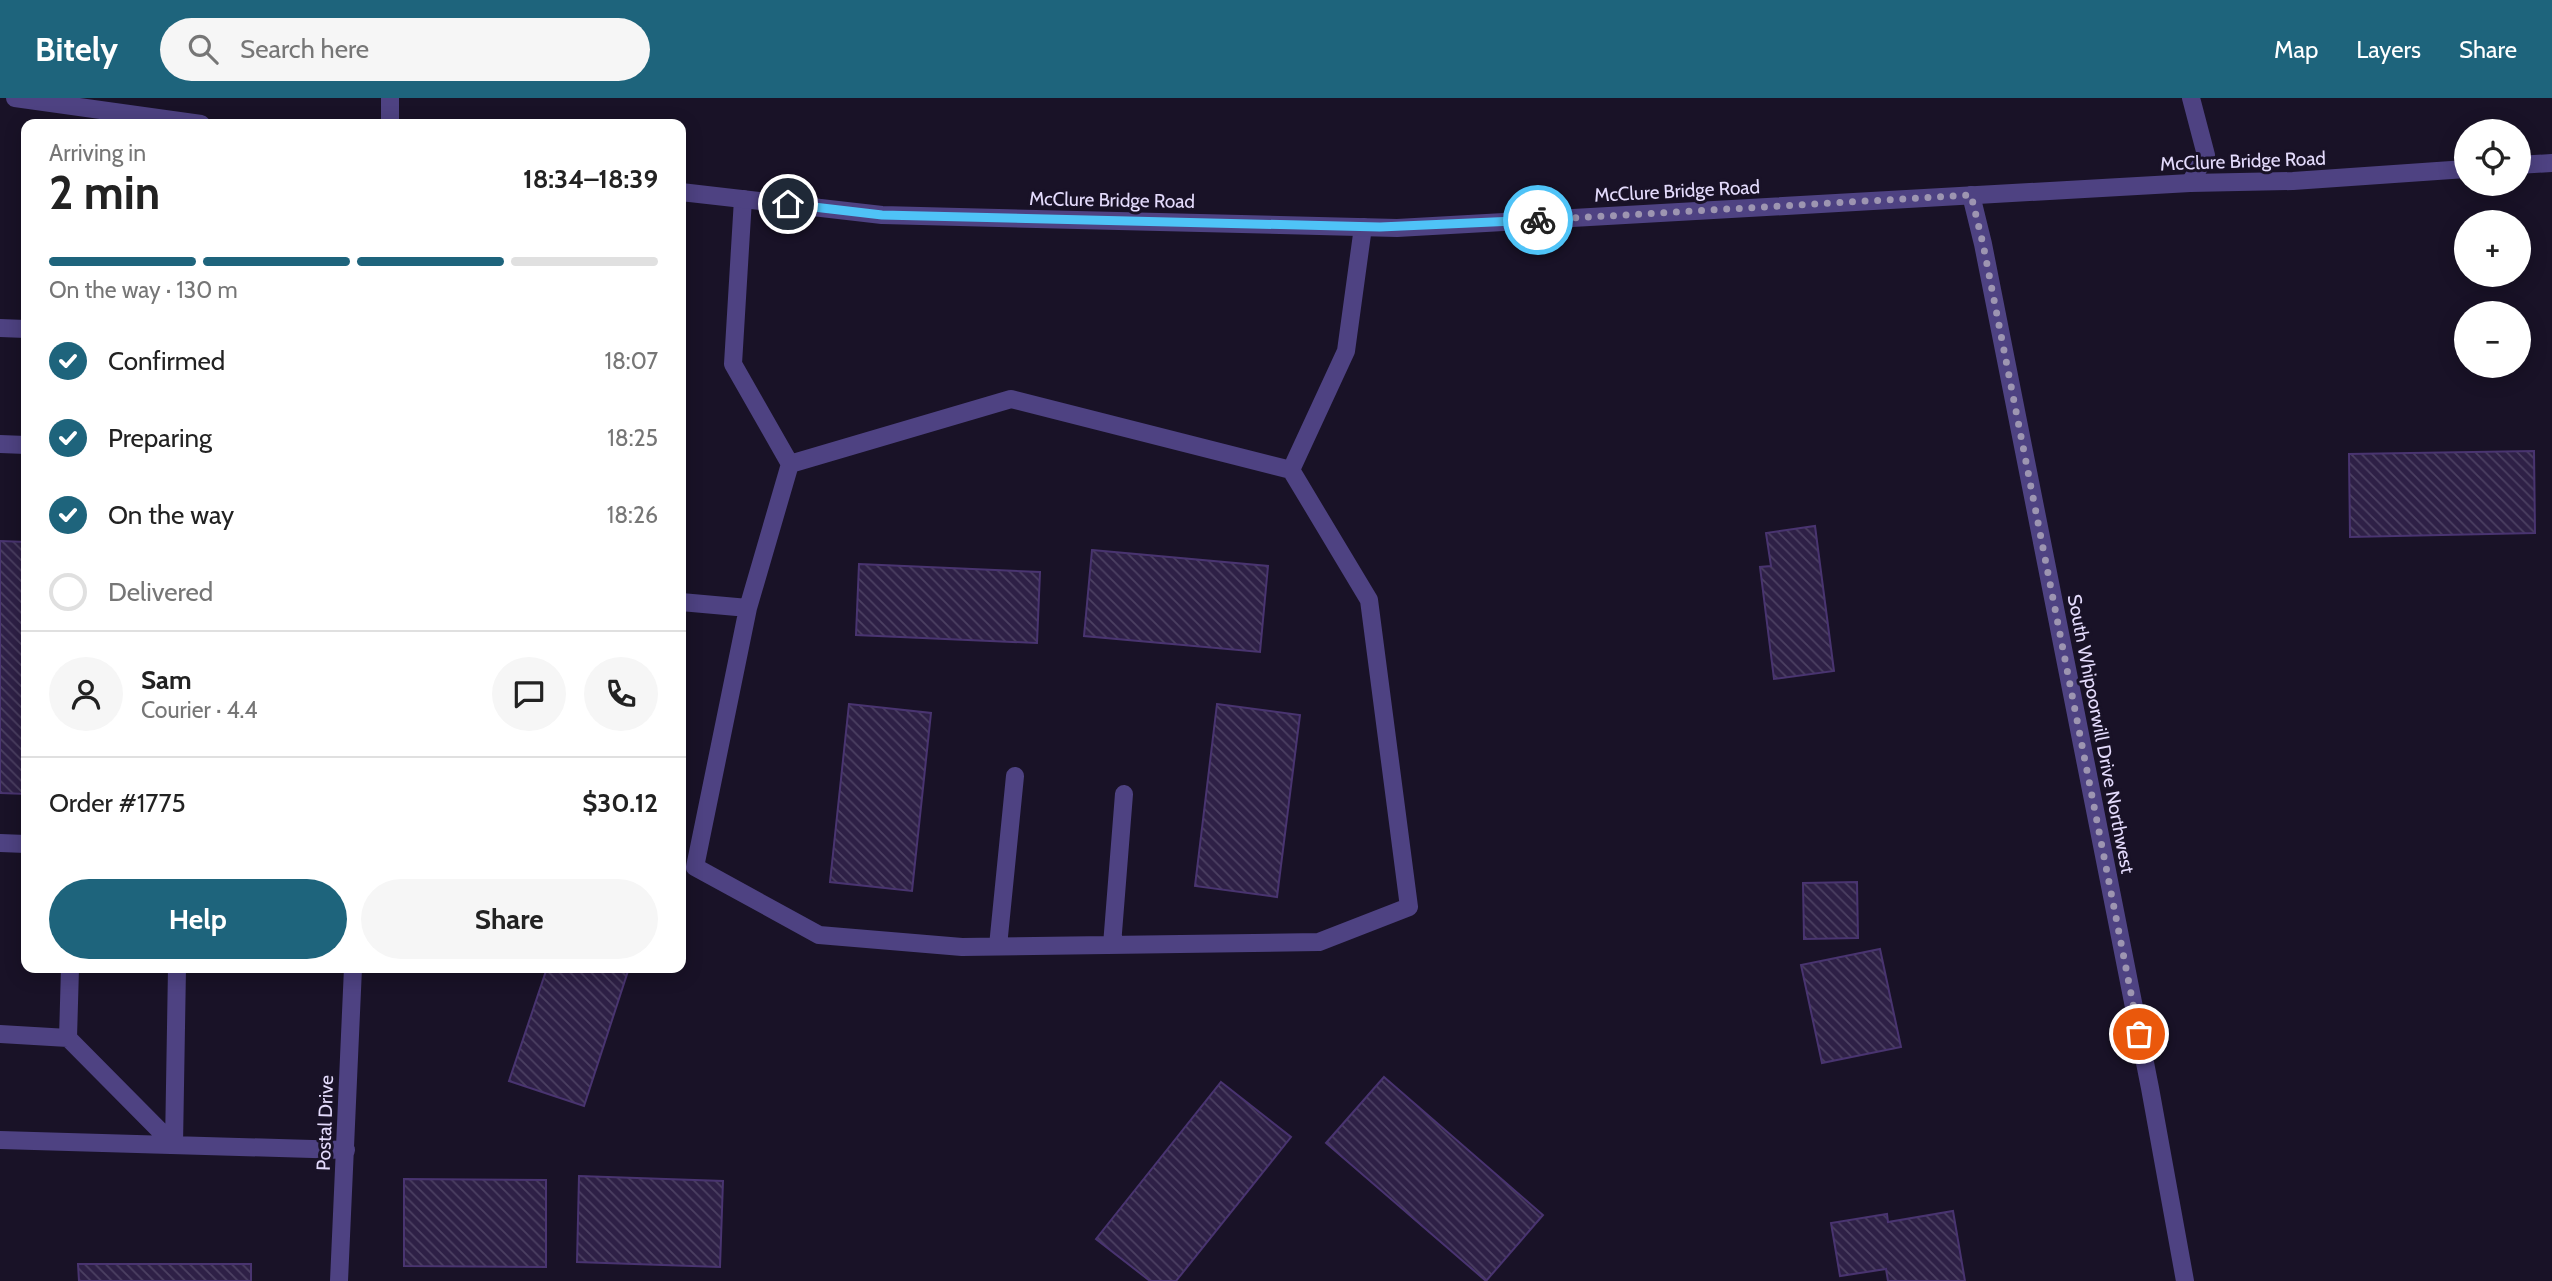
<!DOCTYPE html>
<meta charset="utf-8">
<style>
body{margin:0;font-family:Cabin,sans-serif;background:#f6f6f6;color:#222;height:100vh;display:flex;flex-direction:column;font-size:26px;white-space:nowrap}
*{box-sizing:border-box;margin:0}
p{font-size:23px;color:#767676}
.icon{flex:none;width:38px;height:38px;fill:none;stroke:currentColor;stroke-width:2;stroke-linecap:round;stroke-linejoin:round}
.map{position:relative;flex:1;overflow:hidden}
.panel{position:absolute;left:21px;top:21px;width:665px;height:854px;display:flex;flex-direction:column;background:#fff;border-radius:14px;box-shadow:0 4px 18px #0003}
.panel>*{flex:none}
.buttons{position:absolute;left:2454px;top:21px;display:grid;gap:14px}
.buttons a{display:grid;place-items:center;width:77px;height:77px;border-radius:50%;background:#fff;box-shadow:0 4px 18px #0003;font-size:35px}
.pin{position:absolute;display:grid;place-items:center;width:60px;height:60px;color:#fff;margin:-30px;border:4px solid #fff;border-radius:50%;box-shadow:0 2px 7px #0007}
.courier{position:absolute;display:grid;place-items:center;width:70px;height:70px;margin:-35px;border:5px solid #4fc3f7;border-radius:50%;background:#fff;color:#222;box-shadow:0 2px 9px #0007}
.overview em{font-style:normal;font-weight:700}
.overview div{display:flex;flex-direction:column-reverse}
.overview{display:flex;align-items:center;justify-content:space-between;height:119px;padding:0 28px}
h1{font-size:46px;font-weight:700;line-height:52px}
.bar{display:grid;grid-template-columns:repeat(4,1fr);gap:10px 7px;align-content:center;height:84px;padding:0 28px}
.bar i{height:9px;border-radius:5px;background:#e0e0e0}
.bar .active{background:#1e647c}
.bar p{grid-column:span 4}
.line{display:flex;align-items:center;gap:18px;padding:0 28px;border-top:2px solid #e0e0e0}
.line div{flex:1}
.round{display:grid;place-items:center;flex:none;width:74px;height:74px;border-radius:37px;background:#f6f6f6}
ol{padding:0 28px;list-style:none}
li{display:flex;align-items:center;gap:21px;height:77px}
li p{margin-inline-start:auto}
li .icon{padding:7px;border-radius:50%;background:#1e647c;color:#fff;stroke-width:4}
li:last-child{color:#767676}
li i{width:38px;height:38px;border:4px solid #e0e0e0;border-radius:50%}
.cta{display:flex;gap:14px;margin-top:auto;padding:14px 28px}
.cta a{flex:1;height:80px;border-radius:42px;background:#1e647c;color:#fff;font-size:28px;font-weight:700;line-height:80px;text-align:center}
.cta a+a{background:#f6f6f6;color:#222}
header{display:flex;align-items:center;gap:42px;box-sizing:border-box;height:98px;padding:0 35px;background:#1e647c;color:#fff}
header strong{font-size:33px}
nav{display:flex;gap:38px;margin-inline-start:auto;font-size:24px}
.search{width:490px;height:63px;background:#f6f6f6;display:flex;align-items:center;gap:18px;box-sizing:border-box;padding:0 24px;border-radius:38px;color:#767676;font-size:26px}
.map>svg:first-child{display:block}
.building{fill:url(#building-back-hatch);stroke:#493470;stroke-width:2}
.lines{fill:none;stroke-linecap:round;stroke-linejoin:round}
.service{stroke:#4e4282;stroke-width:18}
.minor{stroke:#4e4282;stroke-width:18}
.tertiary{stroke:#4e4282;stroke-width:18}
.done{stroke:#9d95b1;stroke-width:7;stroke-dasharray:0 12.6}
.route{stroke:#4fc3f7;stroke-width:9}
.labels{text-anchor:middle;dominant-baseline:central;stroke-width:6;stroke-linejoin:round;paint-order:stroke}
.street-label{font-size:19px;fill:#e4dbfc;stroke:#191227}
</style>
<header>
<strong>Bitely</strong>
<div class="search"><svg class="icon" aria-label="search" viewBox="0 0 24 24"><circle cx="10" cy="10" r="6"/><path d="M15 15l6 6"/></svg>Search here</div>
<nav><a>Map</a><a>Layers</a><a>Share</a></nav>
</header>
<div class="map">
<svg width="2552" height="1183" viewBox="0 0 2552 1183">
<defs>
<pattern id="building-back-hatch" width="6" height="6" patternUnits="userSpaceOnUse" patternTransform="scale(1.75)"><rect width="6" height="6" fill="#2e2046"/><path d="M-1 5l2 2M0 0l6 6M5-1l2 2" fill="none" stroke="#4c4062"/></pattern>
</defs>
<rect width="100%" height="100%" fill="#191227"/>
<!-- building -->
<path class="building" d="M2534,353L2535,435L2350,439L2349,356Z
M1815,428L1834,573L1774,581L1760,469L1771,468L1766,435Z
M0,443L26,444V696L0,695Z
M1092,452L1268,468L1260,554L1084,538Z
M859,466L1040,474L1037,545L856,537Z
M849,606L931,615L912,793L830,784Z
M1217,606L1300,617L1277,799L1195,788Z
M1857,784L1858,840L1804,841L1803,785Z
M1880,851L1901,949L1822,965L1801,867Z
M547,870H629L584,1008L509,983Z
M1384,979L1543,1117L1486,1183L1326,1045Z
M1221,984L1291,1039L1176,1183H1150L1096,1141Z
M579,1078L723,1083L720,1169L577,1164Z
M404,1081L546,1082V1169L404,1168Z
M1953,1113L1965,1183H1888L1886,1171L1840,1178L1831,1125L1887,1116L1888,1124Z
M78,1166H251V1183H79Z"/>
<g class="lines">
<!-- service -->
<path class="service" d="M743,101L733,266L790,366
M0,230L26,231
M0,346L26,347
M1291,372L1346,253L1363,129
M681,504L748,510L790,366L1011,301L1291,372L1369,502L1409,809L1319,844L962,849L819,837L695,769L748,510
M0,745L26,746
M1112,847L1124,696
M998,848L1015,678
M0,936L68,940L70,870
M68,940L174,1047
M0,1042L346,1052
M174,1047L177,870"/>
<!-- minor -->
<path class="minor" d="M390,26V0
M2190,85L2206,57L2191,0
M1971,97L1983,146L2150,990L2185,1183
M339,1183L353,870"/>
<!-- tertiary -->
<path class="tertiary" d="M15,0L201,26
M2518,67L2552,65
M681,94L882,117L1397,130L2190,85L2293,83L2466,71"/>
</g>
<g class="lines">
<!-- done -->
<path class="done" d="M1538,122L1971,97L1983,146L2139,936"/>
<!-- route -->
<path class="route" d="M788,106L882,117L1380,129L1538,122"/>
</g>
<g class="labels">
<!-- street labels -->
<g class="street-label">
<text transform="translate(2243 63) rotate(-2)">McClure Bridge Road</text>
<text transform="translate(1677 93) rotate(-3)">McClure Bridge Road</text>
<text transform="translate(1112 102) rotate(1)">McClure Bridge Road</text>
<text transform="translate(2101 636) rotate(79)">South Whipoorwill Drive Northwest</text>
<text transform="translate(325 1025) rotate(-88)">Postal Drive</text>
</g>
</g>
</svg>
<div class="buttons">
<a><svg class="icon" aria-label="locate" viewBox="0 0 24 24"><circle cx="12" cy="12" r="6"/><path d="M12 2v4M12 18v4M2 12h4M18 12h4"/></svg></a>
<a>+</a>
<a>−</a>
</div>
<div class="pin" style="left:2139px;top:936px;background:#ea580c"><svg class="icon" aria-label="bag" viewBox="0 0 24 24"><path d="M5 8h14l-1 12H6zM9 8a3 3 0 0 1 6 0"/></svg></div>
<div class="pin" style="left:788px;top:106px;background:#1f2937"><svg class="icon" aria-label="home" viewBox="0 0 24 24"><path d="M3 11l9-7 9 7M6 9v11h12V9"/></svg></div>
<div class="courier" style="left:1538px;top:122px"><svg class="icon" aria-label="bike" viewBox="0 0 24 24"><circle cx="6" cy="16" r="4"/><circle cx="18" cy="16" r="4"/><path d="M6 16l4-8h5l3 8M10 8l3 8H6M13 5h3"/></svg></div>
<section class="panel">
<div class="overview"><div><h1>2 min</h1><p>Arriving in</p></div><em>18:34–18:39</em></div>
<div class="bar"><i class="active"></i><i class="active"></i><i class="active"></i><i></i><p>On the way · 130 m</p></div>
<ol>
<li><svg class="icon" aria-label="check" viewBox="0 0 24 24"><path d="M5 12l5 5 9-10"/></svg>Confirmed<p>18:07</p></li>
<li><svg class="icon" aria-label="check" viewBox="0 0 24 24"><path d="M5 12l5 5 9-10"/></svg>Preparing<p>18:25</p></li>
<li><svg class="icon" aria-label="check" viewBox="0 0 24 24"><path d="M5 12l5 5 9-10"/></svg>On the way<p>18:26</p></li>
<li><i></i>Delivered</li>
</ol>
<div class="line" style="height:126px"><a class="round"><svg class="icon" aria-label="person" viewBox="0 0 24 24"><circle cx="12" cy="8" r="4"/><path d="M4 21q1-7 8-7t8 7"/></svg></a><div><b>Sam</b><p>Courier · 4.4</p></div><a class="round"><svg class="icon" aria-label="chat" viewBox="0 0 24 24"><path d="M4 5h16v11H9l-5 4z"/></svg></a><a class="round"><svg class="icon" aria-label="phone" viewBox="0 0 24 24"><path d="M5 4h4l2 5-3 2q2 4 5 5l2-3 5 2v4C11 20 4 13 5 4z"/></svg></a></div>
<div class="line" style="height:91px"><div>Order #1775</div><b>$30.12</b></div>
<div class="cta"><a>Help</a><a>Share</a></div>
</section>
</div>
